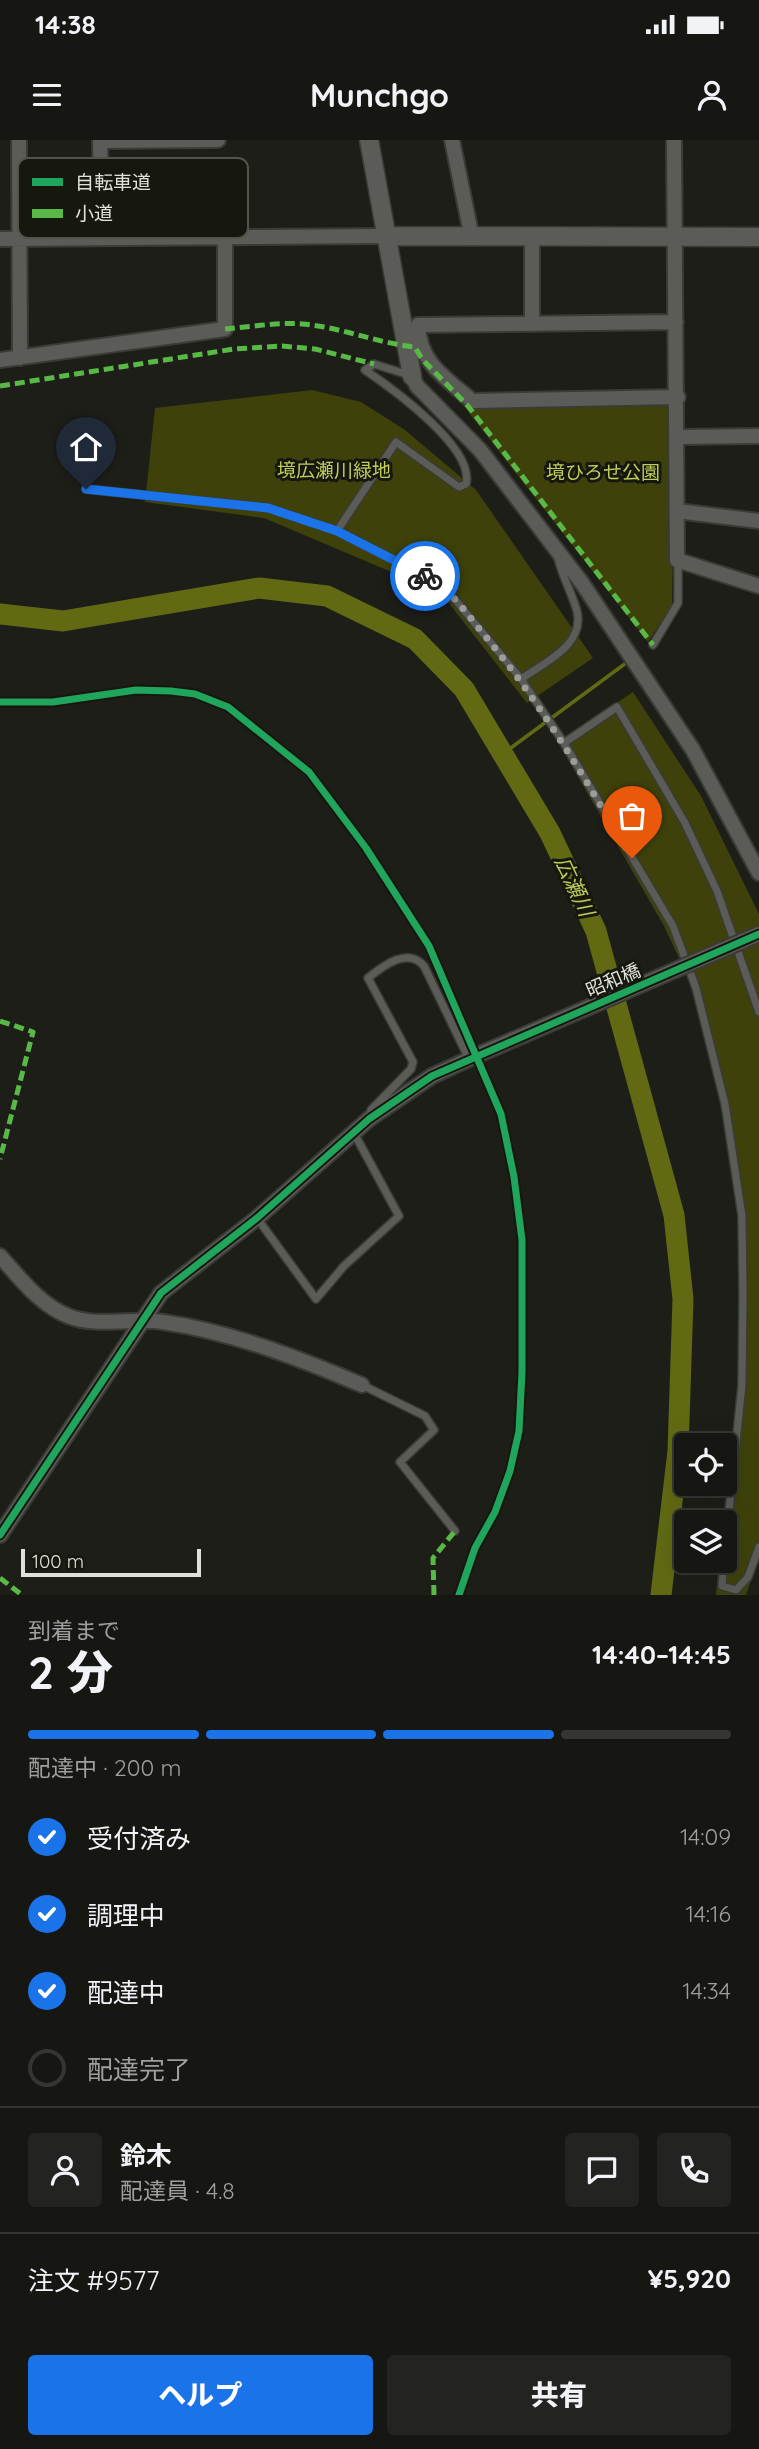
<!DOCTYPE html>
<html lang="ja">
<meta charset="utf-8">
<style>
body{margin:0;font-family:Quicksand,"Noto Sans JP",sans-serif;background:#232321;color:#f1f3f6;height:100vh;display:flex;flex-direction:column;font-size:26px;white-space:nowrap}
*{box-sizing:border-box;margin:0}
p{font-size:23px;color:#9e9fa0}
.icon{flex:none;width:38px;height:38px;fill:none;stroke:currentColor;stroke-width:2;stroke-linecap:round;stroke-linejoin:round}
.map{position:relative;height:1455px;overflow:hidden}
.panel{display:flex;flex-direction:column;background:#161613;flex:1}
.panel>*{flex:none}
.buttons{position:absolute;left:674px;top:1293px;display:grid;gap:14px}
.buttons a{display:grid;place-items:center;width:63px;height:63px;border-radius:7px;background:#161613;box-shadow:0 7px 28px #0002,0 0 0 2px #353533;font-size:35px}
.scale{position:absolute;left:21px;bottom:18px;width:180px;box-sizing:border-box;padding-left:7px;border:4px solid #dfe1da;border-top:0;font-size:19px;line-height:24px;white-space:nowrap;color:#dfe1da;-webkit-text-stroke:5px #16170e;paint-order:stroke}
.pin{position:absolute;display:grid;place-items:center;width:60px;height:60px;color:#fff;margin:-72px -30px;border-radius:50% 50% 50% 0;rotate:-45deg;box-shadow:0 0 7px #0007}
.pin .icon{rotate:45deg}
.courier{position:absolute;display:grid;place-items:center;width:70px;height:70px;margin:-35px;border:5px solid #1a73e8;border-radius:50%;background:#fff;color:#222;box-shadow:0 2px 9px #0007}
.head em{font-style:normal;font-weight:800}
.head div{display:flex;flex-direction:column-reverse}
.head{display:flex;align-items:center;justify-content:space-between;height:119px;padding:0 28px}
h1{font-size:46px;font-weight:800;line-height:52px}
.bar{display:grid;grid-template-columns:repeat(4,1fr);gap:10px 7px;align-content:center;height:84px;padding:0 28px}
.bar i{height:9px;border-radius:5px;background:#353533}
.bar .current{background:#1a73e8}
.bar p{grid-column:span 4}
.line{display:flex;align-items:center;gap:18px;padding:0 28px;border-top:2px solid #353533}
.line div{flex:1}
.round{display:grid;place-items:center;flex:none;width:74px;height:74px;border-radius:7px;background:#232321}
ol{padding:0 28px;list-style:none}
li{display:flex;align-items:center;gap:21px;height:77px}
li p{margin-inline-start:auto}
li .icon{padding:7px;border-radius:50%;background:#1a73e8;color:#fff;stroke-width:4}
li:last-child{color:#9e9fa0}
li i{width:38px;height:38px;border:4px solid #353533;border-radius:50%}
.action{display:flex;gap:14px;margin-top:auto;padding:14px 28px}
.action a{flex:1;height:80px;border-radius:7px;background:#1a73e8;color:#fff;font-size:28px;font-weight:800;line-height:80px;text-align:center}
.action a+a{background:#232321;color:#f1f3f6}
.status{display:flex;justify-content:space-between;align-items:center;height:49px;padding:0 35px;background:#161613;direction:ltr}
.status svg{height:19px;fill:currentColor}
header{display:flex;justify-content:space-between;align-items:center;height:91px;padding:0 28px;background:#161613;font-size:32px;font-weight:800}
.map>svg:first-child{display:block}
.green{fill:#3e420a}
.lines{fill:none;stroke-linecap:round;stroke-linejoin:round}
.stream{stroke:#616a13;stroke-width:3.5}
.river{stroke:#616a13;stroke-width:21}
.service-casing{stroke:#3a3b37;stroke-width:10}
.minor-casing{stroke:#3a3b37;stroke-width:18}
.tertiary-casing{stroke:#3a3b37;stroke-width:21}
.service{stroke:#5b5c58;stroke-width:7}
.minor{stroke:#5b5c58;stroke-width:14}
.tertiary{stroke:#5b5c58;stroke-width:18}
.minor-bridge-casing{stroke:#3a3b37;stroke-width:18;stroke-linecap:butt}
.minor-bridge{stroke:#5b5c58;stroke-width:14}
.quiet{stroke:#58b947;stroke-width:5;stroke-dasharray:10 5;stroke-linecap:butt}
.cycleway-casing{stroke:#16170e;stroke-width:11}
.cycleway{stroke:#20a55d;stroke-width:7}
.done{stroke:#9b9d96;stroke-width:7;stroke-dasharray:0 12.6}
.route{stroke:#1a73e8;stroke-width:9}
.labels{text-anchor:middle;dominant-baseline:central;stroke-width:6;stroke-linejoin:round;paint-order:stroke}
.park-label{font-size:19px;fill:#c0cd59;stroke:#16170e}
.street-label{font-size:19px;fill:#dfe1da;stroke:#16170e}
.water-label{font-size:21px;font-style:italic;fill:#bdca55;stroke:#16170e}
.key{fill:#16170e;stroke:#52544b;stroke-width:2}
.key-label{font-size:19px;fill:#dfe1da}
</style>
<div class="status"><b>14:38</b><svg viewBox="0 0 49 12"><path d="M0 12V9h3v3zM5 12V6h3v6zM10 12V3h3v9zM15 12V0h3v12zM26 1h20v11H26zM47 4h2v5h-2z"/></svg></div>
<header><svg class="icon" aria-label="menu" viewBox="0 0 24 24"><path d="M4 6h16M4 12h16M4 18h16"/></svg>Munchgo<svg class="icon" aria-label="person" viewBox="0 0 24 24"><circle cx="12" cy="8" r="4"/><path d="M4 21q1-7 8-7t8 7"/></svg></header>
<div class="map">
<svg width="759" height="1455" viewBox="0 0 759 1455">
<rect width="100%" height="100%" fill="#1e1e19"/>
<!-- green -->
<path class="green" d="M312,250L361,262L405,290L476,350L593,518L527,563L441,453L264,378L145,362L155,268Z
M675,260L672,465L648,502L463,265Z
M633,552L701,656L759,774V1417L746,1455H716L719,1421H724V1382L739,1245L738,1077L722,961L693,848L664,786L558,602Z"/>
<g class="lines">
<!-- stream -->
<path class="stream" d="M504,613L626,523"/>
<!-- river -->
<path class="river" d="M0,474L63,481L259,448L327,456L415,499L464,549L550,693L596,791L674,1075L683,1159L678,1311L661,1455"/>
<defs>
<path id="service" d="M86,349L268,368L337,391L443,445L521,539L564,603L673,786L696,848L725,964L742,1076L743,1154L742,1245L724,1419
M337,391L396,302L459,347L466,344C475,308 393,249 365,230L374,224L412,236
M653,505L678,463V421
M521,539C545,522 585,505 577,471C572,453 562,436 558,418
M564,603L617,567L685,683L717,751L759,872
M370,975L371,970L411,929L413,922L368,838C384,825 408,807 424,826L469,919
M257,1078L316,1159L344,1126L399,1076L354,993
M362,1245L425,1276L434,1290L400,1322L455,1391
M724,1421L722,1446L736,1450L748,1437L759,1407"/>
<path id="minor" d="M19,0L20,218
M100,0L102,97
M452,0L472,98
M674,0L677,420L759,446
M100,1L218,0
M0,99L388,96
M676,182L418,185C419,223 445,237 472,261L678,257
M532,184V98
M0,220L225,189V96
M412,236L417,246L480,310L582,443L693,610L759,733
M678,297L759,296
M677,371L759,381
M0,1116C20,1138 40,1165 68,1176C97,1188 133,1177 163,1182C231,1192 299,1218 362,1245
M0,1395L161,1153L257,1078L369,979L432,936L480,914"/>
<path id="tertiary" d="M369,0L412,236
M388,96L759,97"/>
</defs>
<!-- service casing -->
<use href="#service" class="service-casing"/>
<!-- minor casing -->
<use href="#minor" class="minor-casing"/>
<!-- tertiary casing -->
<use href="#tertiary" class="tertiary-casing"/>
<!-- service -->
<use href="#service" class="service"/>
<!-- minor -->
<use href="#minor" class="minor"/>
<!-- tertiary -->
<use href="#tertiary" class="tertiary"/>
<defs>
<path id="minor-bridge" d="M480,914L759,794"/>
</defs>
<!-- minor-bridge casing -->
<use href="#minor-bridge" class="minor-bridge-casing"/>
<!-- minor-bridge -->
<use href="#minor-bridge" class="minor-bridge"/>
<!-- quiet -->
<path class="quiet" d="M225,189C250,187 277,182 302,184C341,187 376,203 415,207L422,219L468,266L653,505
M0,246L234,209L282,206L315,209L374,224
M0,881L33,892L0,1019
M0,1438L22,1455
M434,1455L433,1418L455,1391"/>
<defs>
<path id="cycleway" d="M0,562H53L136,550L171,551L195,554L228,567L309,632L366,708L429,806L501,974L514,1037L522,1100V1232L519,1291L510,1331L495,1372L475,1408L459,1455
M0,1395L161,1153L257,1078L369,979L432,936L759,794"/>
</defs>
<!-- cycleway casing -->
<use href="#cycleway" class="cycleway-casing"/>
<!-- cycleway -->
<use href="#cycleway" class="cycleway"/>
</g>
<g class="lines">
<!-- done -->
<path class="done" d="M425,436C449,448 464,470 481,491C540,561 585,639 632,718"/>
<!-- route -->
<path class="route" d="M86,349L268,368L337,391L425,436"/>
</g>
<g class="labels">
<!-- park labels -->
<g class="park-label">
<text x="334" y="330">境広瀬川緑地</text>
<text x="603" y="332">境ひろせ公園</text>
</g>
<!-- street labels -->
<g class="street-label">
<text transform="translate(613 840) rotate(-23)">昭和橋</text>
</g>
<!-- water labels -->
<g class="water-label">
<text transform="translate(575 746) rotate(65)">広瀬川</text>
</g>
</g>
<!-- legend -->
<rect x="18" y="18" width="230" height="80" rx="10" class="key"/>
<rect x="32" y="38" width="31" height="8" fill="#20a55d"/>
<rect x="32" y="69" width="31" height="9" fill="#58b947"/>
<g class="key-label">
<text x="75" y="49">自転車道</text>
<text x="75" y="80">小道</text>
</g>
</svg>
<div class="buttons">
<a><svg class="icon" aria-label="locate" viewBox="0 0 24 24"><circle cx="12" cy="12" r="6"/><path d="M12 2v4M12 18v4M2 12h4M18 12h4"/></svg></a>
<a><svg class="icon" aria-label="layers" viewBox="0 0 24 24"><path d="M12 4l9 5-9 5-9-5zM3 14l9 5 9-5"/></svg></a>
</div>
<div class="scale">100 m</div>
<div class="pin" style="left:632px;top:718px;background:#ea580c"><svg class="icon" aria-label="bag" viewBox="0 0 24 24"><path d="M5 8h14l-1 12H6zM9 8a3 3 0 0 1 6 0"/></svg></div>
<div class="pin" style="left:86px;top:349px;background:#1f2937"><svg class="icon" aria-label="home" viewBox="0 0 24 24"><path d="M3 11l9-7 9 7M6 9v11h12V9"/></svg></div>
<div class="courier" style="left:425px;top:436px"><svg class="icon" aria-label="bike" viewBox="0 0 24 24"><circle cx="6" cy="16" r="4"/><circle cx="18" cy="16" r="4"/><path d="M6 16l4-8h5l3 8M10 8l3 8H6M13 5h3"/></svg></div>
</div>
<section class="panel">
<div class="head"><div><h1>2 分</h1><p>到着まで</p></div><em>14:40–14:45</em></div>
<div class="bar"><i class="current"></i><i class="current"></i><i class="current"></i><i></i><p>配達中 · 200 m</p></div>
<ol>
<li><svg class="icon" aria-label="check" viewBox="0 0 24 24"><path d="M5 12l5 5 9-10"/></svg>受付済み<p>14:09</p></li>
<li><svg class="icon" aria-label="check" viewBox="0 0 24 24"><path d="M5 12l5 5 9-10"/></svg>調理中<p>14:16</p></li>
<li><svg class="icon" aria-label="check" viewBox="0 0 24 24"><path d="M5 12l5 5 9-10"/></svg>配達中<p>14:34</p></li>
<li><i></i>配達完了</li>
</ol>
<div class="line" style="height:126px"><a class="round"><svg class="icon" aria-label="person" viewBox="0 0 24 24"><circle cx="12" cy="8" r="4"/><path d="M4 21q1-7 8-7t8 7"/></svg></a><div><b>鈴木</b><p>配達員 · 4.8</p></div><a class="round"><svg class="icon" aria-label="chat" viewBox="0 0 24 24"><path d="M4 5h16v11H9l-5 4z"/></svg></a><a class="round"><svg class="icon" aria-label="phone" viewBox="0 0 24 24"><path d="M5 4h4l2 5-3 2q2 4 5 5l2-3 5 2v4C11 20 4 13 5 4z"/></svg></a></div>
<div class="line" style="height:91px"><div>注文 #9577</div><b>¥5,920</b></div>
<div class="action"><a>ヘルプ</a><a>共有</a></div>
</section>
